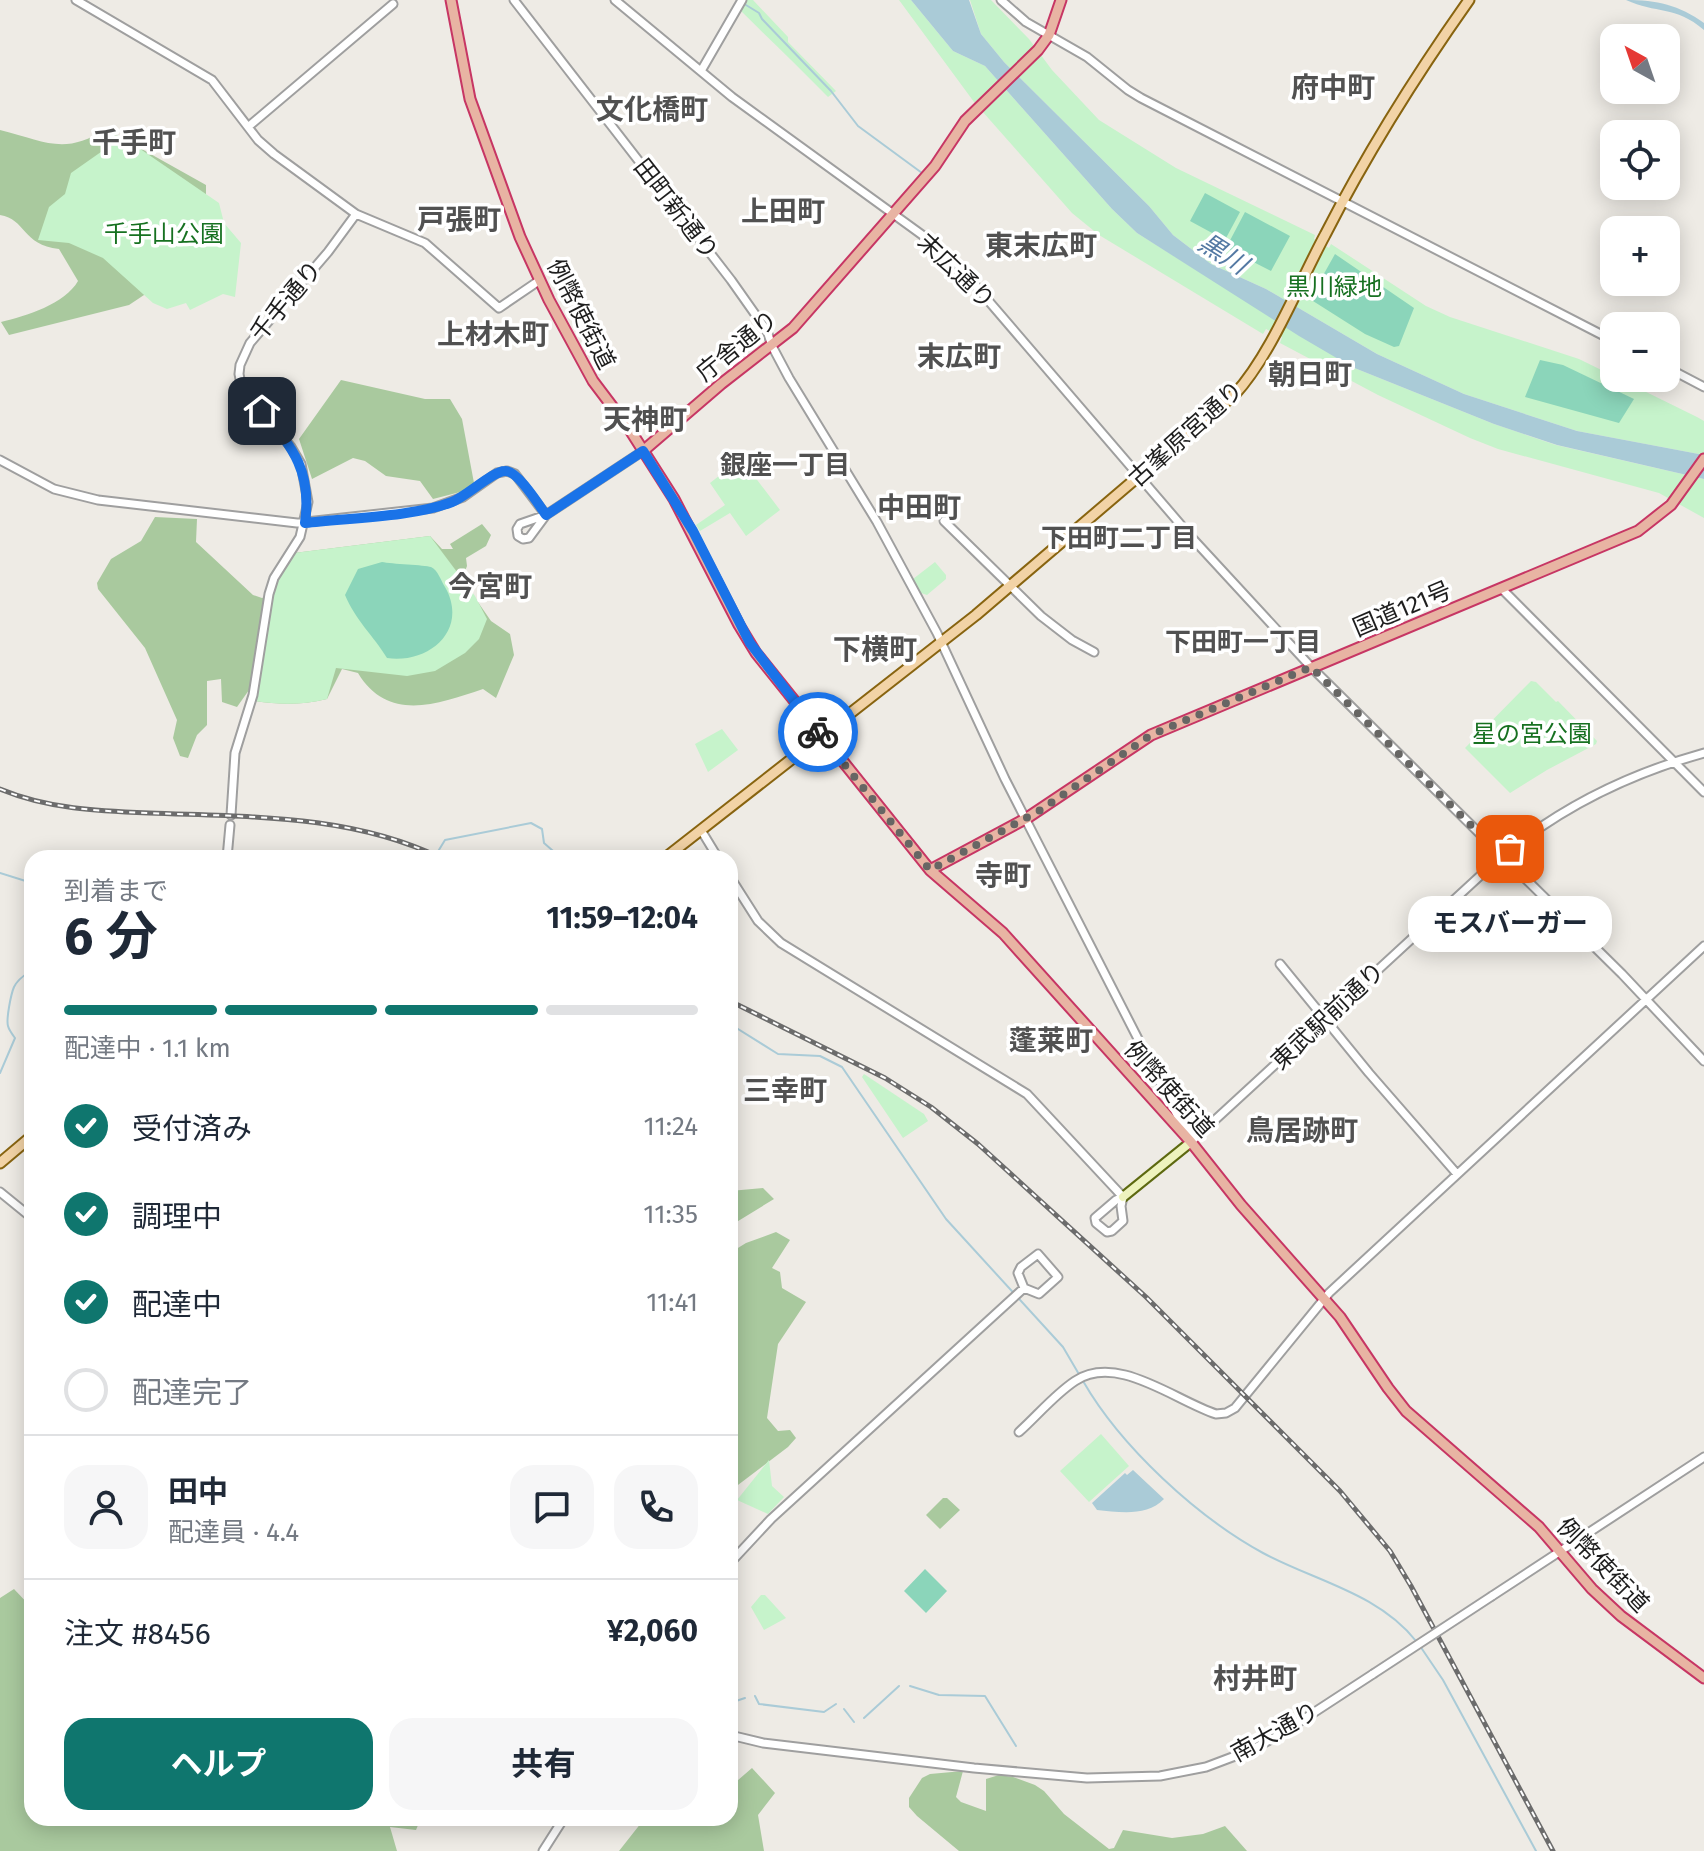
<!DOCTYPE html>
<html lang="ja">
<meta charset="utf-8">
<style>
body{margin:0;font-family:"Fira Sans","Noto Sans JP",sans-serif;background:#f6f6f7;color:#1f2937;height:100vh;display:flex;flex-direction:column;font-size:30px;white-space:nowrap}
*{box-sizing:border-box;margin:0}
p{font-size:26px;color:#747a83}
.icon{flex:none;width:44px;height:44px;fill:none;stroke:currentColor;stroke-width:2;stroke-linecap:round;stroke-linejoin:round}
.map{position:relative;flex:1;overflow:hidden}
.panel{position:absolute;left:24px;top:850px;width:714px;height:976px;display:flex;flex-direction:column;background:#fff;border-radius:24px;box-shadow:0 4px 20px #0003}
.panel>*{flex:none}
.needle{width:52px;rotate:320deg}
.buttons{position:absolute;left:1600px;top:24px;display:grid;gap:16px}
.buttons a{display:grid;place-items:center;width:80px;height:80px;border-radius:16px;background:#fff;box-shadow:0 4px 20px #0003;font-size:40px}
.pin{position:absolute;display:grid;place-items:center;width:68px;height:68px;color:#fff;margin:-34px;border-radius:16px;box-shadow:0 4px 12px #0006}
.courier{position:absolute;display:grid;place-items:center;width:80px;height:80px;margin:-40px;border:6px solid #1a73e8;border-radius:50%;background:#fff;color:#222;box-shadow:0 2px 10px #0007}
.bubble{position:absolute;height:56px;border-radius:24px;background:#fff;box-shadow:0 4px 20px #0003;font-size:26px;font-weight:700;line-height:56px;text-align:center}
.overview em{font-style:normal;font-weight:700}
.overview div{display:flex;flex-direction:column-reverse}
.overview{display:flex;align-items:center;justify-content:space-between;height:136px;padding:0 40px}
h1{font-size:52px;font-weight:700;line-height:60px}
.bar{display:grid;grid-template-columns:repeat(4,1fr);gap:12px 8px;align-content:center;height:96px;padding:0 40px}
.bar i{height:10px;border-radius:6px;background:#e0e1e3}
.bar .on{background:#0f766e}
.bar p{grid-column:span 4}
.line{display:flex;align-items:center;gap:20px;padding:0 40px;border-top:2px solid #e0e1e3}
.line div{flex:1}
.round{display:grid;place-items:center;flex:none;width:84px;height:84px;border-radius:24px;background:#f6f6f7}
ol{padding:0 40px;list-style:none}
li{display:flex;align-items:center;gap:24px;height:88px}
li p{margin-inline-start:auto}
li .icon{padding:8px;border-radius:50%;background:#0f766e;color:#fff;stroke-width:4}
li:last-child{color:#747a83}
li i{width:44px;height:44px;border:4px solid #e0e1e3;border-radius:50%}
.action{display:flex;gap:16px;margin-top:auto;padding:16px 40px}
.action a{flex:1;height:92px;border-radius:24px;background:#0f766e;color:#fff;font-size:32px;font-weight:700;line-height:92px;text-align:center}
.action a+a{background:#f6f6f7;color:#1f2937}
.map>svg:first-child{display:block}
.forest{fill:#a9c99e}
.park{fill:#c6f3cb}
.pitch{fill:#8bd5ba}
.water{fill:#aacbd7}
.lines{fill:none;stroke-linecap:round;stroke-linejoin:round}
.stream{stroke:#aacbd7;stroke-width:2}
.tertiary-casing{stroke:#9f9f9f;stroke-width:11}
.secondary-casing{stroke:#5d6910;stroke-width:12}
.primary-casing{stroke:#886410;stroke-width:13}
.trunk-casing{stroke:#c73664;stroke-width:13}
.tertiary{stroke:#fff;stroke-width:7}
.secondary{stroke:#eef3be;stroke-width:8}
.primary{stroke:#f2d3a6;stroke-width:9}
.trunk{stroke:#e8b4a3;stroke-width:9}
.rail-casing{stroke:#6c6c6c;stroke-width:5}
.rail{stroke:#fff;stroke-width:2;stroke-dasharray:6;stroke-linecap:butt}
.tertiary-bridge-casing{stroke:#9f9f9f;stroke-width:11;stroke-linecap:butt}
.tertiary-bridge{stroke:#fff;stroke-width:7}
.done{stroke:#676664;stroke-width:8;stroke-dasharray:0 14.4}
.route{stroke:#1a73e8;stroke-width:10}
.labels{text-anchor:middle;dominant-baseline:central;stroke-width:7;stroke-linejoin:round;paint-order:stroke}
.street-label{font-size:24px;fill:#1e1e1e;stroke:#fff}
.park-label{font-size:24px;fill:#177121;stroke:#fff}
.water-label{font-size:26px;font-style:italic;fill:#5479a3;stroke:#fff}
.neighbourhood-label{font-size:26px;font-weight:bold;fill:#515151;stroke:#fff}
.quarter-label{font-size:28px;font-weight:bold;fill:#515151;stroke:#fff}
</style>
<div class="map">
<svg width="1704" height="1851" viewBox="0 0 1704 1851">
<rect width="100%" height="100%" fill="#eeebe5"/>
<!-- forest -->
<path class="forest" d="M106,129L206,185V200L150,291L129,305L9,335L1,322C26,316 65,304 78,281L59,249C22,245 26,219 0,215V130C45,141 64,156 106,129Z
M341,380L425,399H450L462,419L474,483L468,490L433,499L420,481L386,476L365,461L353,458L312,479L299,439Z
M155,517L197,519L196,542L253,595L262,598L269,596L280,570L294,553L430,536L442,549H453L450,544L482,524L491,535L486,546L466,558L467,566L462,579L491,621L510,634L514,655L496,698L483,689C438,704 388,723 358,673L342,669L327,699C301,705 281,705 255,701L249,690L237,707L222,702L221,679L207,681V725L197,735L188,758L180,756L173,738L177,720L145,648L98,589L97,583L111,559L141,541Z
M763,1188L774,1199L730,1226V1191Z
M776,1232L790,1240L772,1268L780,1272L782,1288L806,1302L778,1344L767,1418L778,1431L790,1430L796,1438L788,1447L734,1488L730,1487V1288L733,1251L746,1243Z
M943,1498H947L960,1510L940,1529L926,1515Z
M14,1589L32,1608V1818H421L416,1830L390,1827L397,1851H0V1598Z
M752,1768L775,1793L758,1815L764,1851H619L645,1818H673L681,1826L692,1818H730V1787Z
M963,1771L956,1797L961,1802L986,1811V1779L999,1775L1013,1777L1035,1785L1044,1791L1064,1814L1109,1849L1114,1848L1123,1830L1172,1838L1203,1834L1225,1826L1247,1851H959L917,1816L909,1807V1798L922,1778L930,1774Z"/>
<!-- park -->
<path class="park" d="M745,0H753L788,37V42L836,91L828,97C799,67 769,39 740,10Z
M899,0H911L953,51L985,66L1112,209L1137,233L1352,367L1494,424L1556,445L1704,479V518L1659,493L1498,449L1470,438L1378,395L1280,343L1282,337L1266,329L1263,334L1099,235L1072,213L974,102Z
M970,0H991L1029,39L1052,70L1099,120L1176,168L1315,235L1314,239L1329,248L1331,244L1426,306L1450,317L1579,359L1697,417L1704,421V455L1577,431L1464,394L1377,354L1266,289L1211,264L1173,235L1149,206L1004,62L981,34Z
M118,140L133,144L219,203L224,223L241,243L235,297L223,294L190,310L186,303L167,309L153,303L103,258L69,243L38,240L49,207L65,194L71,173Z
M739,456L780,510L746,536L730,513L700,531L696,525L725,505L710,483L724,472L722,468Z
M430,536L475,596L487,619L479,639L465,653L435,671L407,676L336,668L327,699C301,705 281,705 255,701C262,652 263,593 294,553Z
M935,562L946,575V579L927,595L921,593L913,579Z
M1531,681L1536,682L1556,702L1558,701L1597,741L1596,744L1547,770L1510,793L1465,748Z
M722,729L738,750L708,772L695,744Z
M864,1074L924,1114L928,1121L903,1138L862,1077Z
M1101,1434L1129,1466L1089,1502L1060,1471Z
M769,1460L772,1486L784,1497L768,1514L737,1500Z
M761,1595H765L786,1618L764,1630L751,1607Z"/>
<!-- pitch -->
<path class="pitch" d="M1205,193L1240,212L1225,240L1190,221Z
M1245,212L1290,236L1271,271L1226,248Z
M1335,254L1414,308L1399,346L1394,347L1365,334L1313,301L1312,295Z
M1540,360L1563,365L1634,399L1619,423L1525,397Z
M382,562C391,564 425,565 431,567C438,570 441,581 445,587C469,629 430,664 387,658C373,635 356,621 345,595L358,569Z
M925,1569L947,1591L926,1613L904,1591Z"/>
<!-- water -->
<path class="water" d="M911,0H969L981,34L1004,62L1149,206L1173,235L1211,264L1266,289L1377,354L1464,394L1577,431L1704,455V479L1557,445L1494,424L1352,367L1299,336L1137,233L1112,209L985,66L953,51Z
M1626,0C1657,0 1679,5 1704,23V30C1675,5 1656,14 1626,0Z
M1133,1470L1164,1499C1147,1517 1119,1512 1097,1510L1092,1503L1125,1473L1127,1475Z"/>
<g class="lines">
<!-- stream -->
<path class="stream" d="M746,5L759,13L762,19L831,91L858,126L922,173
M434,858L445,840L531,823L542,829L544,843L561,858
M0,873L32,883
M730,1024L778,1054L820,1056L842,1067L946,1219L1063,1347L1080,1376
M0,1073L15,1038C12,1034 9,1030 8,1026C6,1019 11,994 14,987C17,981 23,976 28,973L32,974
M1083,1381C1121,1447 1197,1517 1263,1553C1315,1581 1378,1593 1416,1641
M1420,1646L1443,1680L1536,1851
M910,1686L939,1695L985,1696L1016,1746
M755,1696L759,1704L824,1712L836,1704
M730,1703L745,1698
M844,1709L854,1722
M864,1718L899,1686"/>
<defs>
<path id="tertiary" d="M76,0L212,80L258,140L274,154L356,214L425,243L499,308L540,280
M514,0L731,280L767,331L772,346L789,378L877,522L937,633L1005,779L1178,1117L1189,1132L1191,1142L1494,863C1556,809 1625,775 1704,753
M615,0L732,97L936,245L956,263L1193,539L1311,667L1622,974L1704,1061
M1001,0L1026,22L1087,57L1128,90L1141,98L1614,341
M701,71L742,0
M248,127L393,4
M1666,367L1704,387
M0,460L54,489L98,500L297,523L433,508L463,497L497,473L507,471L515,474L546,515
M546,515L529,538L523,539L518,536L517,529L520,524L546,515L643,451
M944,521L1041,616L1072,640L1094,652
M1502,589L1704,792
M231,815L235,753L253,695L269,594L274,578L300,537L308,502L301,464L291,447L247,393L241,384L239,374L240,365L250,343L328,252L356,214
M701,830L718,858
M227,858L230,825
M730,877L758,921L781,943L1027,1094L1123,1197
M1280,964L1369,1073L1457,1174
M0,1192L32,1218
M1123,1197L1121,1206L1123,1221L1112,1231L1107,1232L1096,1223L1095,1218L1116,1200Z
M1038,1254L1058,1277L1039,1294L1024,1288L1018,1273L1021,1267Z
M1019,1432C1037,1416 1054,1395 1075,1381C1117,1353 1174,1400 1216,1414L1226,1413L1235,1408L1329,1293L1704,946
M730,1563L771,1519L1024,1288
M1492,1596L1704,1457
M730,1735L763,1743L974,1768L1087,1778L1160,1776L1206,1767L1251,1750L1281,1734L1373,1674
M543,1851L564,1818"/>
<path id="secondary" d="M1123,1197L1191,1142"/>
<path id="primary" d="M665,858L976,615L1235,394C1271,355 1299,283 1325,235C1367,153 1416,75 1469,0
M0,1163L32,1136"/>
<path id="trunk" d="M451,0L470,99L520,237L549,300L593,381L630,430L674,499L739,625L756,653L930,870L1003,933L1191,1142L1241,1205L1340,1317L1388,1388L1406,1411L1539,1527L1592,1589L1621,1616L1704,1678
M643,451L721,384L793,328L935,166L965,121L1038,50L1049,35L1061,0
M930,870L1027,818L1151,735L1638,531L1671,505L1704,459"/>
</defs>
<!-- tertiary casing -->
<use href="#tertiary" class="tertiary-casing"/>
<!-- secondary casing -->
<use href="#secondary" class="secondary-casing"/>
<!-- primary casing -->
<use href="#primary" class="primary-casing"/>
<!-- trunk casing -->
<use href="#trunk" class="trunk-casing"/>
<!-- tertiary -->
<use href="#tertiary" class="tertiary"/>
<!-- secondary -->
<use href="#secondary" class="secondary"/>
<!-- primary -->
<use href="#primary" class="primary"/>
<!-- trunk -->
<use href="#trunk" class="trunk"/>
<defs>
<path id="rail" d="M0,789C48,809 98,811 149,813C248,817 350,814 441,858
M730,1001L885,1078L931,1107L978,1144L1146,1297L1340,1491L1390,1551L1411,1586L1553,1851"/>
</defs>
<!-- rail casing -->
<use href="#rail" class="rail-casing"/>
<!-- rail -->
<use href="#rail" class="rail"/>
<defs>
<path id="tertiary-bridge" d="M1373,1674L1492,1596"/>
</defs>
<!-- tertiary-bridge casing -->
<use href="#tertiary-bridge" class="tertiary-bridge-casing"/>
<!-- tertiary-bridge -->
<use href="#tertiary-bridge" class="tertiary-bridge"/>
</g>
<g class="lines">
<!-- done -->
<path class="done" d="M818,732L930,870L1039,811L1151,735L1311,667L1502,856L1510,849"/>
<!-- route -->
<path class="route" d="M262,411C294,449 312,472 305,523C347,518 414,517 452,502C467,496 493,471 505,471C517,470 539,505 546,515L643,451L693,531L750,643L818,732"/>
</g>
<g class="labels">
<!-- street labels -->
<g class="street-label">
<text transform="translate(676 209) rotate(52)">田町新通り</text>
<text transform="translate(956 271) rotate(44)">末広通り</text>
<text transform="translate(286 301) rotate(-50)">千手通り</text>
<text transform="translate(581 314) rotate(63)">例幣使街道</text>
<text transform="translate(737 346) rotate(-39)">庁舎通り</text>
<text transform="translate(1186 434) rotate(-42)">古峯原宮通り</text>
<text transform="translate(1402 609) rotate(-23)">国道121号</text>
<text transform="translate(1328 1016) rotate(-43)">東武駅前通り</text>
<text transform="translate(1169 1089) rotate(48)">例幣使街道</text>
<text transform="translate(1603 1565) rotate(46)">例幣使街道</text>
<text transform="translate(1275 1732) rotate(-29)">南大通り</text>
</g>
<!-- park labels -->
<g class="park-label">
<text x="164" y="234">千手山公園</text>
<text x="1334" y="287">黒川緑地</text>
<text x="1532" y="734">星の宮公園</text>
</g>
<!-- water labels -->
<g class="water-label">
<text transform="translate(1223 254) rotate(32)">黒川</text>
</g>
<!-- neighbourhood labels -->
<g class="neighbourhood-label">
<text x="785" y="465">銀座一丁目</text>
<text x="1119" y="538">下田町二丁目</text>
<text x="1243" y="642">下田町一丁目</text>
</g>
<!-- quarter labels -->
<g class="quarter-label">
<text x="1333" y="87">府中町</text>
<text x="652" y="109">文化橋町</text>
<text x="134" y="142">千手町</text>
<text x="783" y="211">上田町</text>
<text x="459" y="219">戸張町</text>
<text x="1041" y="245">東末広町</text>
<text x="493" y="334">上材木町</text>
<text x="959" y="356">末広町</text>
<text x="1310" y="374">朝日町</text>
<text x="645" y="419">天神町</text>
<text x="919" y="507">中田町</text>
<text x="490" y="586">今宮町</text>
<text x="875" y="649">下横町</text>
<text x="1003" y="875">寺町</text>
<text x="1051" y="1040">蓬莱町</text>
<text x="785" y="1090">三幸町</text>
<text x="1302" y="1130">鳥居跡町</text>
<text x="1255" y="1678">村井町</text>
</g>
</g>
</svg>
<div class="buttons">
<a><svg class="needle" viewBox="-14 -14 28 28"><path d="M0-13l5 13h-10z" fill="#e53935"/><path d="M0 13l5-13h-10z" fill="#747a83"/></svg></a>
<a><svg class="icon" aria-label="locate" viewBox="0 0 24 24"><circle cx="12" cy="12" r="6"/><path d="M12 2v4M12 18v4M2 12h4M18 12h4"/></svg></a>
<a>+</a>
<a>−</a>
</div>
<div class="pin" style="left:1510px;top:849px;background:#ea580c"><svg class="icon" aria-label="bag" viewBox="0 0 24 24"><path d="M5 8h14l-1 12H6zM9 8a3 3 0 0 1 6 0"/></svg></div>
<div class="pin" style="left:262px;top:411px;background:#1f2937"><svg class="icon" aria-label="home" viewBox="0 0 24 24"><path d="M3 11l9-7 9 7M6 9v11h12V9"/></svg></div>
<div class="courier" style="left:818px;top:732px"><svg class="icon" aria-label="bike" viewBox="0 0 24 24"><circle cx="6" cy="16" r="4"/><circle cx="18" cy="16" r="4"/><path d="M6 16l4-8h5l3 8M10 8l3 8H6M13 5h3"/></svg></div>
<div class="bubble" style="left:1408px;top:896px;width:204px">モスバーガー</div>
<section class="panel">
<div class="overview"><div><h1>6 分</h1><p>到着まで</p></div><em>11:59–12:04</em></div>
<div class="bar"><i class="on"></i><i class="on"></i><i class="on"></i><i></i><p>配達中 · 1.1 km</p></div>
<ol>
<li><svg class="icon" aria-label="check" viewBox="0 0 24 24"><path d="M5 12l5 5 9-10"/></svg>受付済み<p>11:24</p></li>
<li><svg class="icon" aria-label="check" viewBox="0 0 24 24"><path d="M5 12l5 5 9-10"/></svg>調理中<p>11:35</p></li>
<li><svg class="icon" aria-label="check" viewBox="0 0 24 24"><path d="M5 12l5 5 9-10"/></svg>配達中<p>11:41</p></li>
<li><i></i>配達完了</li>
</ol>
<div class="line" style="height:144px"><a class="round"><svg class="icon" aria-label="person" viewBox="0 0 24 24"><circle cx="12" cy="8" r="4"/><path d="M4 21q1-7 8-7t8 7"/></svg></a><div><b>田中</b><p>配達員 · 4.4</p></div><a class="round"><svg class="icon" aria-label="chat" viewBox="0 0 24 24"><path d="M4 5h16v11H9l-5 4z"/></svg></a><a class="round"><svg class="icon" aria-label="phone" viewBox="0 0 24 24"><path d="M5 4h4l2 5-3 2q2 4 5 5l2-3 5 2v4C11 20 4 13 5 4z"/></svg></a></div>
<div class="line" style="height:104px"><div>注文 #8456</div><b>¥2,060</b></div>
<div class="action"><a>ヘルプ</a><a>共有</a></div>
</section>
</div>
